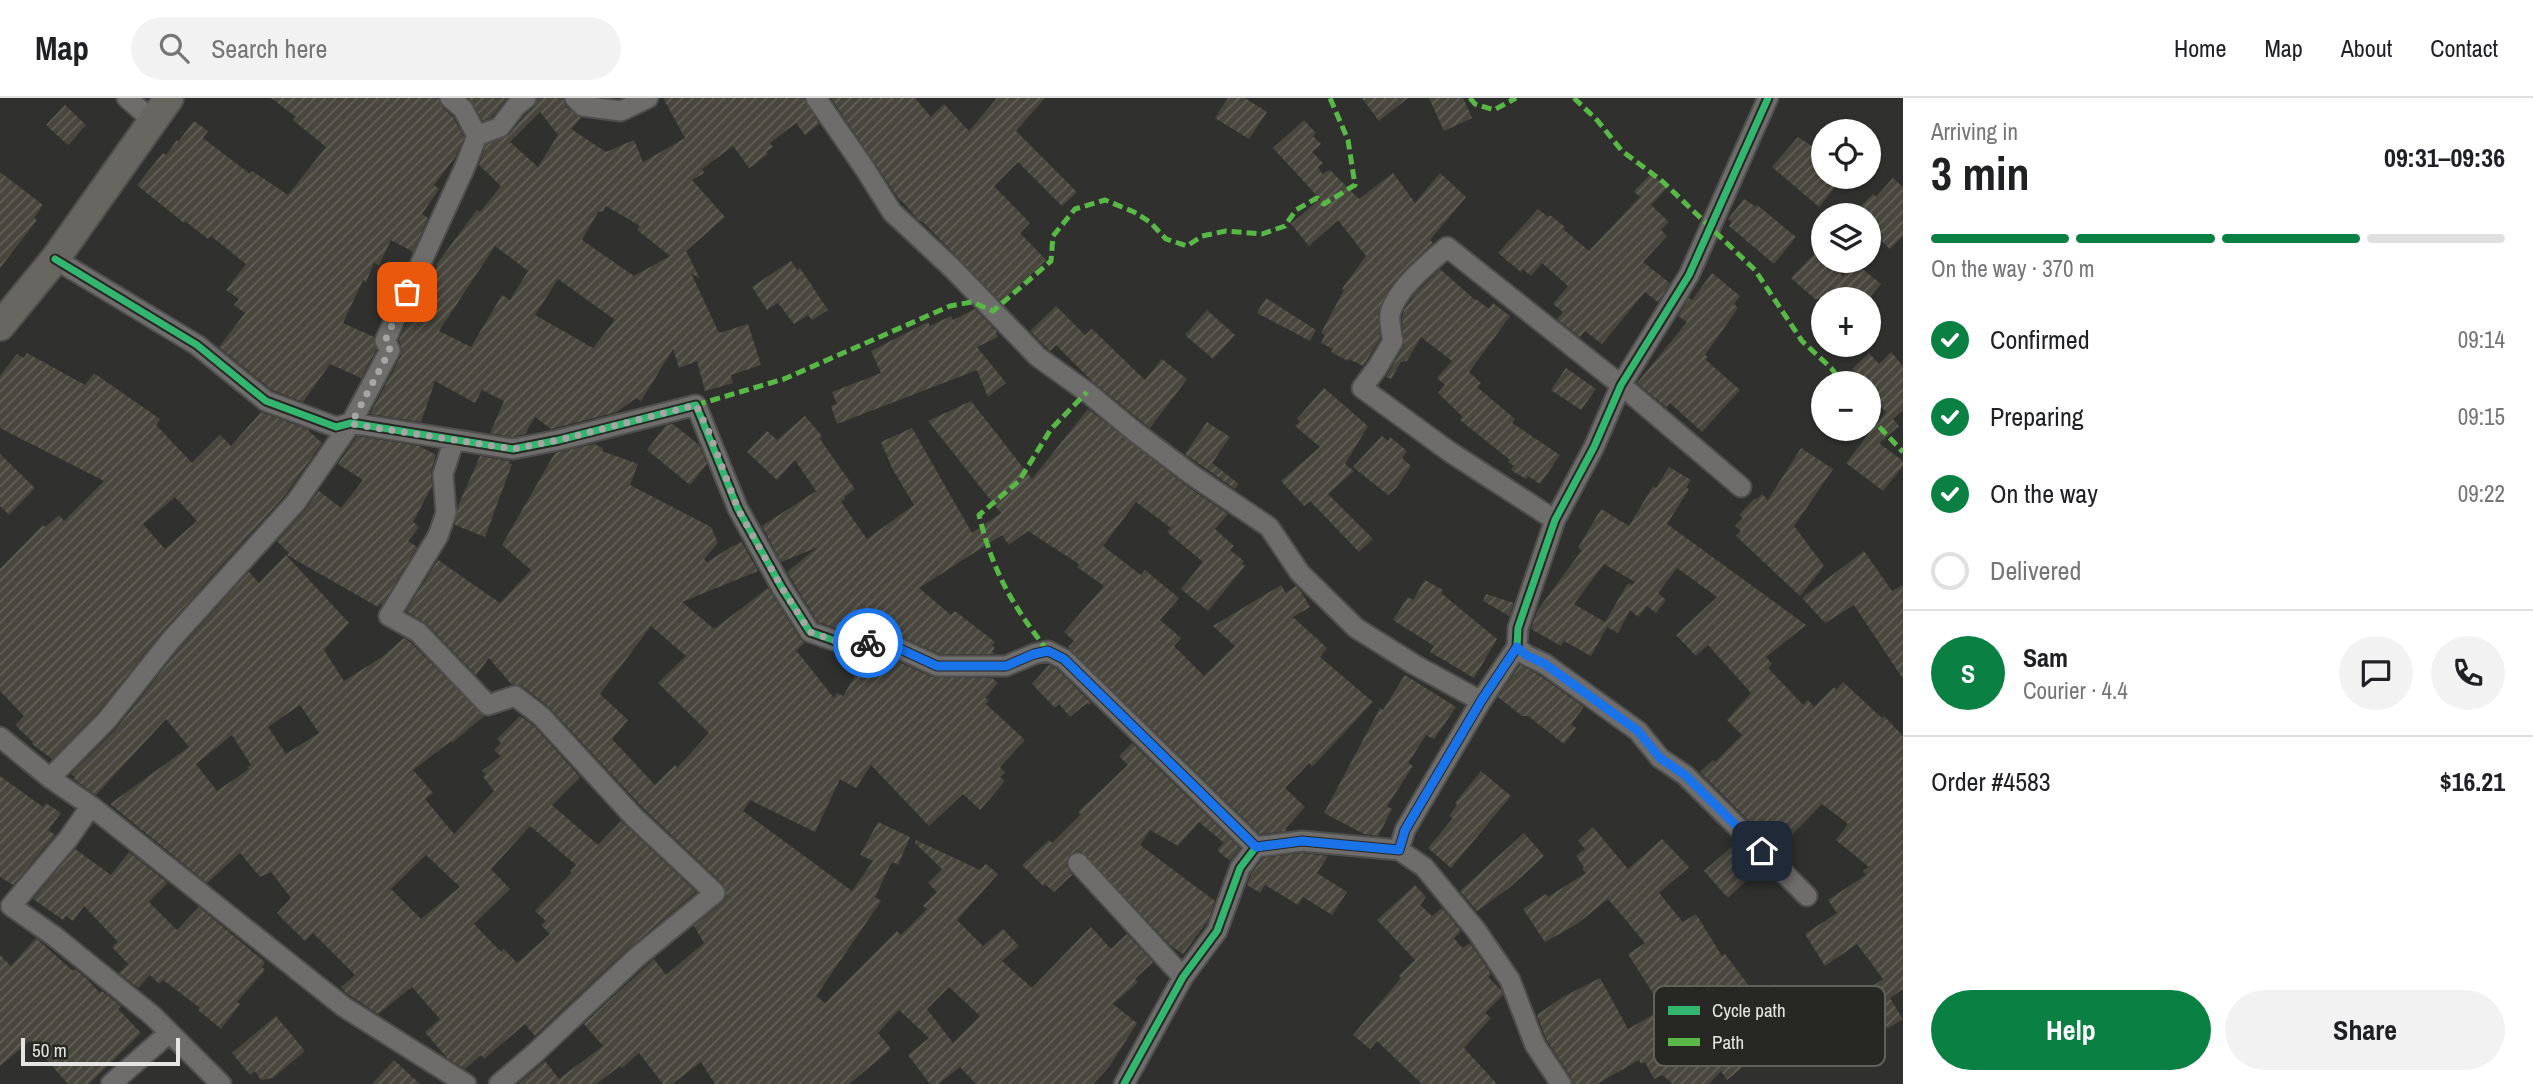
<!DOCTYPE html>
<meta charset="utf-8">
<style>
body{margin:0;font-family:"Archivo Narrow",sans-serif;background:#f2f2f2;color:#202124;height:100vh;display:flex;flex-direction:column;font-size:26px;white-space:nowrap}
*{box-sizing:border-box;margin:0}
p{font-size:23px;color:#757577}
.icon{flex:none;width:38px;height:38px;fill:none;stroke:currentColor;stroke-width:2;stroke-linecap:round;stroke-linejoin:round}
.map{position:relative;flex:1;overflow:hidden}
.panel{display:flex;flex-direction:column;background:#fff;width:630px}
.panel>*{flex:none}
.controls{position:absolute;left:1811px;top:21px;display:grid;gap:14px}
.controls a{display:grid;place-items:center;width:70px;height:70px;border-radius:50%;background:#fff;box-shadow:0 2px 5px #0004;font-size:35px}
.scale{position:absolute;left:21px;bottom:18px;width:159px;box-sizing:border-box;padding-left:7px;border:4px solid #e5e5e3;border-top:0;font-size:19px;line-height:24px;white-space:nowrap;color:#e5e5e3;-webkit-text-stroke:5px #272724;paint-order:stroke}
.pin{position:absolute;display:grid;place-items:center;width:60px;height:60px;color:#fff;margin:-30px;border-radius:14px;box-shadow:0 4px 10px #0006}
.courier{position:absolute;display:grid;place-items:center;width:70px;height:70px;margin:-35px;border:5px solid #1a73e8;border-radius:50%;background:#fff;color:#222;box-shadow:0 2px 9px #0007}
.head em{font-style:normal;font-weight:800}
.head div{display:flex;flex-direction:column-reverse}
.head{display:flex;align-items:center;justify-content:space-between;height:119px;padding:0 28px}
h1{font-size:46px;font-weight:800;line-height:52px}
.bar{display:grid;grid-template-columns:repeat(4,1fr);gap:10px 7px;align-content:center;height:84px;padding:0 28px}
.bar i{height:9px;border-radius:5px;background:#e0e0e0}
.bar .active{background:#0b8043}
.bar p{grid-column:span 4}
.line{display:flex;align-items:center;gap:18px;padding:0 28px;border-top:2px solid #e0e0e0}
.line div{flex:1}
.round{display:grid;place-items:center;flex:none;width:74px;height:74px;border-radius:37px;background:#f2f2f2}
ol{padding:0 28px;list-style:none}
li{display:flex;align-items:center;gap:21px;height:77px}
li p{margin-inline-start:auto}
li .icon{padding:7px;border-radius:50%;background:#0b8043;color:#fff;stroke-width:4}
li:last-child{color:#757577}
li i{width:38px;height:38px;border:4px solid #e0e0e0;border-radius:50%}
.action{display:flex;gap:14px;margin-top:auto;padding:14px 28px}
.action a{flex:1;height:80px;border-radius:42px;background:#0b8043;color:#fff;font-size:28px;font-weight:800;line-height:80px;text-align:center}
.action a+a{background:#f2f2f2;color:#202124}
header{display:flex;align-items:center;gap:42px;box-sizing:border-box;height:98px;padding:0 35px;background:#fff;border-bottom:2px solid #e0e0e0}
header strong{font-size:33px}
nav{display:flex;gap:38px;margin-inline-start:auto;font-size:24px}
.search{width:490px;height:63px;background:#f2f2f2;display:flex;align-items:center;gap:18px;box-sizing:border-box;padding:0 24px;border-radius:38px;color:#757577;font-size:26px}
main{display:flex;flex:1;min-height:0}
.map>svg:first-child{display:block}
.building{fill:url(#building-hatch);fill-rule:evenodd}
.lines{fill:none;stroke-linecap:round;stroke-linejoin:round}
.street-casing{stroke:#4e4e4c;stroke-width:23}
.secondary-casing{stroke:#4e4e4c;stroke-width:32}
.street{stroke:#6e6d6c;stroke-width:19}
.secondary{stroke:#676661;stroke-width:28}
.quiet{stroke:#58b947;stroke-width:5;stroke-dasharray:10 5;stroke-linecap:butt}
.cycleway-casing{stroke:#272724;stroke-width:11}
.cycleway{stroke:#33b770;stroke-width:7}
.done{stroke:#a6a6a4;stroke-width:7;stroke-dasharray:0 12.6}
.route{stroke:#1a73e8;stroke-width:9}
.key{fill:#272724;stroke:#60605d;stroke-width:2}
.key-label{font-size:19px;fill:#e5e5e3}
</style>
<header>
<strong>Map</strong>
<div class="search"><svg class="icon" aria-label="search" viewBox="0 0 24 24"><circle cx="10" cy="10" r="6"/><path d="M15 15l6 6"/></svg>Search here</div>
<nav><a>Home</a><a>Map</a><a>About</a><a>Contact</a></nav>
</header>
<main>
<div class="map">
<svg width="1903" height="986" viewBox="0 0 1903 986">
<defs>
<pattern id="building-hatch" width="6" height="6" patternUnits="userSpaceOnUse" patternTransform="scale(1.75)"><rect width="6" height="6" fill="#48463d"/><path d="M-1 1l2-2M0 6l6-6M5 7l2-2" fill="none" stroke="#626159"/></pattern>
</defs>
<rect width="100%" height="100%" fill="#30302f"/>
<!-- building -->
<path class="building" d="M271,0H438L442,9L453,19L464,39L456,58L434,87L439,91L422,116L428,120L413,154L391,142L379,167L374,165L366,184L363,182L343,225L374,239L376,252L361,280L330,266L303,304L272,292L219,249L245,215L234,207L239,201L226,192L246,166L211,138L208,141L185,123L184,125L137,87L163,55L166,57L177,42L178,44L194,23L208,33L203,40L250,76L252,73L288,97L326,49L293,22L296,19Z
M469,0H507L492,19L483,23Z
M538,0H563L566,9L581,20L571,31L606,54L634,42L643,64L685,40L663,0H804L819,26L805,37L796,25L770,45L773,49L766,54L768,56L749,70L733,48L702,71L704,75L692,82L725,119L686,153L700,181L691,175L719,235L748,226L761,267L731,277L733,285L705,293L697,263L679,270L673,251L641,303L636,300L617,314L551,331L535,319L525,336L513,339L490,335L504,303L482,292L475,305L435,283L421,324L370,316L401,258L402,251L399,242L420,197L438,168L436,167L477,112L480,114L501,88L479,67L486,47L509,37L525,17L534,9ZM540,14L558,37L538,69L510,44ZM606,108L640,128L637,132L670,158L634,178L582,142L598,114L603,113ZM495,148L528,173L510,202L502,197L471,249L439,233ZM558,181L615,222L593,250L535,217Z
M831,0H915L931,19L944,6L969,33L997,0H1045L1016,33L1077,94L1062,108L1018,64L994,88L1030,125L1020,135L1046,162L1001,204L924,125L918,122L902,103L901,104Z
M1228,0H1245L1267,14L1249,41L1215,20Z
M1362,0H1408L1379,23Z
M1429,0H1463L1472,20L1444,33Z
M65,7L86,27L68,47L46,27Z
M1304,22L1316,35L1313,38L1321,46L1312,54L1323,65L1318,69L1322,76L1330,72L1359,101L1393,75L1415,105L1440,75L1466,99L1430,142L1433,145L1405,171L1388,192L1378,215L1380,241L1363,268L1349,261L1348,263L1331,254L1333,251L1321,245L1325,237L1321,235L1344,192L1342,191L1366,158L1338,122L1309,148L1291,126L1320,101L1273,50Z
M1798,39L1824,56V79H1843L1819,109L1772,69Z
M0,74L43,107L34,120L37,122L0,170Z
M1652,75L1667,90L1651,107L1669,124L1661,132L1667,138L1643,164L1670,185L1658,204L1645,194L1602,246L1585,233L1580,239L1557,221L1563,214L1553,206L1568,188L1542,165L1531,178L1523,171L1521,174L1498,155L1538,111L1548,119L1550,117L1565,129L1563,131L1589,153L1640,99L1634,93Z
M1893,80L1903,89V138L1890,151L1869,131V117H1852L1873,96L1876,99Z
M1744,101L1756,109L1757,107L1796,139L1774,166L1729,128L1732,124L1728,121Z
M1816,154L1843,178L1853,166L1858,171L1860,169L1881,186L1868,201H1815L1791,180Z
M791,163L797,172L800,170L828,212L812,222L808,217L794,226L778,205L767,212L752,189Z
M1440,171L1475,202L1476,201L1489,211L1493,205L1510,218L1469,274L1481,285L1477,289L1515,321L1512,325L1560,357L1540,386L1528,378L1526,381L1511,372L1514,368L1508,364L1510,362L1460,322L1463,319L1438,295L1445,287L1437,280L1452,263L1421,239L1407,263L1401,264L1391,281L1386,279L1404,248L1402,220L1404,212L1415,196Z
M1712,175L1740,198L1734,206L1738,210L1705,257L1708,259L1706,262L1740,292L1702,334L1670,305L1666,309L1637,285L1687,224L1678,218L1689,200L1692,202Z
M1266,200L1316,232L1310,243L1257,215Z
M1056,208L1085,237L1092,231L1145,282L1162,261L1187,281L1150,330L1092,283L1056,247L1050,253L1030,233Z
M975,211L996,233L998,239L977,249L1006,285L988,299L977,272L837,326L831,308L837,306L832,294L881,275L871,253L928,224L930,228L951,218L953,222Z
M1207,212L1235,237L1213,261L1185,237Z
M1891,254L1903,268V312L1893,321L1899,328L1879,345L1903,363V368L1883,393L1846,365L1886,314L1869,295V285H1861L1858,283L1861,281L1852,271L1869,255L1879,266Z
M27,255L85,287L94,275L160,321L156,327L192,365L220,337L231,348L261,314L307,331L322,345L286,396L161,535L98,614L52,661L32,646L33,644L15,627L24,618L0,593V471L43,427L45,429L59,417L64,423L104,383L0,330V278L17,256L24,260ZM175,399L197,423L165,451L143,426Z
M1566,270L1596,291L1581,312L1551,292Z
M1324,290L1368,328L1345,366L1354,373L1328,396L1373,441L1359,454L1310,403L1304,408L1281,383L1320,349L1295,328L1300,323L1297,321Z
M971,303L1032,381L1088,311L1185,387L1228,416L1215,431L1234,448L1230,452L1244,463L1242,466L1245,468L1208,513L1181,491L1203,464L1167,434L1171,430L1136,404L1103,448L1141,477L1145,472L1179,500L1160,522L1181,540L1174,548L1204,578L1235,548L1213,528L1281,487L1286,495L1296,488L1300,492L1310,509L1293,519L1327,550L1320,559L1373,604L1312,669L1309,665L1285,690L1305,709L1285,731L1287,733L1260,736L1068,549L1074,543L1064,534L1104,488L1077,469L1079,466L1028,433L1009,447L1002,437L919,490L951,517L955,513L995,544L992,547L995,550L992,553L995,556H940L887,532L851,535L818,524L787,474L818,449L781,464L762,428L816,393L795,362L777,382L747,354L767,333L777,342L805,318L822,338L820,341L855,391L844,399L845,401L841,404L867,441L914,407L892,370L881,344L912,330L972,435L1001,415L928,323Z
M1207,324L1230,339L1212,365L1239,386L1235,391L1185,356Z
M673,326L699,347L707,366L690,387L647,352L666,327Z
M357,338L419,348L436,357L431,373L432,388L413,424L419,429L408,443L417,449L382,507L380,505L378,509L287,457L289,455L277,443L305,412L319,393L341,410L363,382L338,366Z
M1382,338L1388,343L1390,339L1407,353L1402,360L1411,368L1396,390L1388,397L1353,369Z
M594,346L603,350L602,353L638,366L630,387L711,429L718,445L704,461L707,464L731,449L741,444L743,446L758,473L682,504L714,531L768,490L800,541L805,545L796,552L834,600L837,595L843,598L860,570L853,566L857,559L881,556L932,579L992,580L998,585L985,600L989,602L986,606L1025,642L1000,669L1005,674L1000,679L1005,683L980,712L963,696L929,728L871,667L856,690L840,681L815,734L750,702L743,713L852,793L873,763L860,757L878,724L910,739L898,767L893,764L890,767L875,799L881,803L816,898L825,905L897,833L901,837L927,811L923,808L937,794L928,785L942,771L915,745L916,742L980,772L986,766L998,776L957,822L983,848L1003,831L1019,848L1002,863L1032,890L1091,829L1111,851L1127,836L1153,864L1135,881L1138,884L1113,906L1137,925L1109,969L1093,986H976L960,969L938,986H930L908,957L929,940L899,912L878,935L891,951L849,986H715L701,964L672,986H663L639,955L622,970L620,968L596,986H518L545,963L559,981L603,948L584,926L654,861L666,877L704,845L694,828L723,804L727,798L723,786L643,710L548,608L522,588L511,586L489,560L476,577L427,526L406,513L438,462L500,505L531,472L502,447L555,355ZM651,528L686,558L658,585L709,635L677,670L675,667L655,687L612,641L628,622L600,596ZM949,889L980,918L953,945L927,911Z
M1801,350L1833,371L1794,428L1824,468L1800,498L1736,438L1741,433L1735,428L1743,420L1739,417L1755,400L1756,402L1762,396L1768,402Z
M0,356L35,390L9,417L0,408Z
M480,358L510,363L509,365L512,366L485,439L455,427L458,408Z
M1669,369L1691,382L1686,390L1689,391L1667,426L1806,527L1766,559L1772,566L1768,570L1803,607L1808,602L1814,609L1834,589L1836,592L1843,584L1882,620L1884,618L1903,638V891L1890,900L1903,921L1887,931L1886,928L1860,945L1838,911L1883,881L1857,846L1825,868L1805,836L1837,815L1828,802L1866,777L1863,773L1869,769L1836,742L1848,726L1822,706L1787,742L1784,739L1774,748L1700,674L1713,662L1715,664L1742,637L1727,622L1751,595L1708,547L1696,558L1676,537L1717,499L1677,470L1658,495L1666,502L1656,515L1647,508L1638,519L1630,512L1618,535L1607,529L1591,558L1564,543L1561,548L1531,531L1537,513L1582,452L1578,450L1601,411L1629,428L1653,388L1656,390ZM1604,466L1635,484L1632,487L1628,485L1605,524L1574,506Z
M1864,453L1892,493L1903,487V581L1854,507L1825,525L1802,500Z
M286,457L349,525L324,552L344,583L382,559L404,540L410,544L484,618L452,645L451,643L413,672L433,695L425,701L454,736L494,693L483,679L486,676L482,673L501,658L494,652L501,645L497,641L520,618L533,627L580,679L552,707L598,747L621,723L696,794L629,850L535,938L525,926L484,961L481,957L465,971L447,960L425,934L440,921L412,889L378,916L346,895L341,889L355,877L313,835L305,843L277,815L291,800L271,774L260,779L240,755L207,785L110,706L189,649L166,621L96,697L74,681L75,679L71,676L116,631L179,551L249,474L259,485ZM300,607L319,635L286,656L268,629ZM232,637L251,667L247,669L249,671L217,693L196,666ZM530,728L576,767L570,773L572,774L535,813L546,823L541,827L550,836L517,865L504,851L501,854L474,826L510,791L491,771ZM426,757L460,789L421,821L391,791Z
M1425,482L1443,492L1441,495L1497,541L1474,580L1430,554L1434,548L1393,522L1408,499L1413,502Z
M1486,496L1514,505L1509,518L1483,503Z
M1049,567L1057,571L1091,605L1089,607L1087,605L1070,619L1059,606L1055,610L1032,586Z
M1520,567L1539,577L1584,609L1571,626L1576,630L1564,646L1528,618H1522L1498,599Z
M1405,577L1456,609L1434,641L1426,637L1408,665L1413,668L1387,708L1392,711L1378,738L1364,736L1324,715L1380,610L1383,612Z
M1132,645L1240,750L1230,763L1217,752L1224,745L1199,724L1178,748L1150,732L1140,747L1215,803L1208,823L1183,856L1171,848L1082,754L1076,753L1069,757L1066,767L1072,777L1054,794L1045,786L1043,788L1022,767L1049,742L1052,745L1081,716L1078,714L1128,667L1119,658Z
M1481,673L1511,698L1451,770L1428,750L1453,720L1449,718L1457,707L1455,705Z
M0,678L43,709L46,705L61,715L48,732L55,737L13,787L0,779Z
M1593,729L1628,771L1662,741L1689,769L1659,795L1683,824L1696,816L1722,858L1725,856L1756,897L1762,892L1764,895L1774,886L1794,908L1772,931L1774,934L1753,952L1757,957L1727,982L1721,973L1709,986H1673L1662,977L1654,981L1645,964L1641,966L1639,962L1597,986H1573L1571,979L1546,941L1537,917L1561,900L1600,880L1628,931L1663,911L1628,856L1645,845L1608,801L1577,826L1545,844L1523,811L1546,796L1548,799L1586,775L1582,771L1584,769L1576,758L1585,751L1578,743Z
M1524,735L1544,758L1509,790L1477,813L1460,793Z
M1736,745L1761,769L1728,800L1704,773Z
M75,751L111,777L129,754L168,785L149,804L177,832L199,809L265,864L262,869L265,872L237,904L240,906L221,931L198,912L200,910L163,882L159,886L150,877L138,890L119,875L128,866L112,849L118,844L84,808L73,823L66,818L63,822L33,801Z
M1302,755L1328,758L1317,775L1347,794L1332,817L1303,799L1298,807L1265,787L1260,795L1247,787L1251,776L1263,760Z
M1415,787L1426,799L1420,807L1432,818L1442,810L1461,833L1454,840L1462,850L1470,845L1491,876L1488,879L1501,892L1503,897L1485,915L1491,920L1464,950L1497,986H1422L1377,943L1370,951L1353,937L1401,880L1399,878L1415,862L1377,822Z
M36,840L73,873L75,871L86,880L100,895L102,893L121,908L118,911L141,935L89,986H68L30,943L0,968V857L11,868Z
M276,918L305,953L273,980L261,982L255,973L250,977L232,955Z
M394,962L420,986H372Z"/>
<g class="lines">
<defs>
<path id="street" d="M127,0L153,23
M575,0L583,8L621,13L648,0
M816,0L865,71L892,114L952,170L1038,259L1087,294L1134,333L1192,377L1269,429L1300,475L1356,530L1415,567L1481,603
M477,38L500,29L516,8L526,0
M55,161L197,247L266,303L336,329L351,325L513,351L559,342L696,307L738,411L782,490L810,534L850,548L883,543L937,568H1006L1034,556L1048,553L1064,561L1256,749
M454,342L443,376L446,415L438,438L389,518L418,534L488,607L515,598L541,618L634,719L715,795L637,859L534,956L499,986
M1555,422L1450,354L1362,290L1377,270L1393,243C1391,234 1389,225 1390,216C1395,192 1429,165 1447,149L1621,287L1741,389
M1517,549L1526,557L1545,566L1638,633L1660,660L1685,677L1807,798
M0,639L50,680L91,708L344,909L466,986
M50,680L107,622L170,543L296,404L351,325L390,252L385,243L464,71L477,38L463,11L450,0
M91,708L68,741L11,808L54,838L153,918L221,986
M1399,752L1424,769L1476,832L1510,882L1535,947L1561,986
M1078,765L1183,879
M111,986L169,935
M1124,986L1183,879L1217,833L1240,770L1256,749L1302,743L1399,752L1405,732L1481,603L1517,549L1518,530L1555,422L1594,349L1621,287L1689,177L1768,0"/>
<path id="secondary" d="M0,228L55,161L169,0"/>
</defs>
<!-- street casing -->
<use href="#street" class="street-casing"/>
<!-- secondary casing -->
<use href="#secondary" class="secondary-casing"/>
<!-- street -->
<use href="#street" class="street"/>
<!-- secondary -->
<use href="#secondary" class="secondary"/>
<!-- quiet -->
<path class="quiet" d="M1470,0L1475,6L1494,12L1516,0
M1574,0L1597,22L1622,53L1662,83L1755,172L1802,243L1831,270L1843,285
M696,307L784,281L950,208L972,204L993,213L1051,163L1053,138L1075,111L1105,102L1134,114L1150,124L1166,141L1187,148L1202,138L1226,133L1262,136L1285,128L1296,112L1317,100L1324,106L1355,87L1348,42L1330,0
M1869,318L1903,354
M1048,553C1012,507 993,474 979,417L1019,383L1051,331L1087,294"/>
<defs>
<path id="cycleway" d="M55,161L197,247L266,303L336,329L351,325L513,351L559,342L696,307L738,411L782,490L810,534L850,548L883,543L937,568H1006L1034,556L1048,553L1064,561L1256,749
M1124,986L1183,879L1217,833L1240,770L1256,749L1302,743L1399,752L1405,732L1481,603L1517,549L1518,530L1555,422L1594,349L1621,287L1689,177L1768,0"/>
</defs>
<!-- cycleway casing -->
<use href="#cycleway" class="cycleway-casing"/>
<!-- cycleway -->
<use href="#cycleway" class="cycleway"/>
</g>
<g class="lines">
<!-- done -->
<path class="done" d="M407,194L385,243L390,252L351,326L513,351L559,342L696,307L709,334L738,411L782,490L810,534L850,548L868,545"/>
<!-- route -->
<path class="route" d="M868,545L883,543L937,568H1006L1034,556L1048,553L1064,561L1256,749L1302,743L1399,752L1405,732L1481,603L1517,549L1526,557L1545,566L1638,633L1660,660L1685,677L1762,753"/>
</g>
<!-- legend -->
<rect x="1654" y="888" width="231" height="80" rx="10" class="key"/>
<rect x="1668" y="908" width="32" height="9" fill="#33b770"/>
<rect x="1668" y="940" width="32" height="8" fill="#58b947"/>
<g class="key-label">
<text x="1712" y="919">Cycle path</text>
<text x="1712" y="951">Path</text>
</g>
</svg>
<div class="controls">
<a><svg class="icon" aria-label="locate" viewBox="0 0 24 24"><circle cx="12" cy="12" r="6"/><path d="M12 2v4M12 18v4M2 12h4M18 12h4"/></svg></a>
<a><svg class="icon" aria-label="layers" viewBox="0 0 24 24"><path d="M12 4l9 5-9 5-9-5zM3 14l9 5 9-5"/></svg></a>
<a>+</a>
<a>−</a>
</div>
<div class="scale">50 m</div>
<div class="pin" style="left:407px;top:194px;background:#ea580c"><svg class="icon" aria-label="bag" viewBox="0 0 24 24"><path d="M5 8h14l-1 12H6zM9 8a3 3 0 0 1 6 0"/></svg></div>
<div class="pin" style="left:1762px;top:753px;background:#1f2937"><svg class="icon" aria-label="home" viewBox="0 0 24 24"><path d="M3 11l9-7 9 7M6 9v11h12V9"/></svg></div>
<div class="courier" style="left:868px;top:545px"><svg class="icon" aria-label="bike" viewBox="0 0 24 24"><circle cx="6" cy="16" r="4"/><circle cx="18" cy="16" r="4"/><path d="M6 16l4-8h5l3 8M10 8l3 8H6M13 5h3"/></svg></div>
</div>
<section class="panel">
<div class="head"><div><h1>3 min</h1><p>Arriving in</p></div><em>09:31–09:36</em></div>
<div class="bar"><i class="active"></i><i class="active"></i><i class="active"></i><i></i><p>On the way · 370 m</p></div>
<ol>
<li><svg class="icon" aria-label="check" viewBox="0 0 24 24"><path d="M5 12l5 5 9-10"/></svg>Confirmed<p>09:14</p></li>
<li><svg class="icon" aria-label="check" viewBox="0 0 24 24"><path d="M5 12l5 5 9-10"/></svg>Preparing<p>09:15</p></li>
<li><svg class="icon" aria-label="check" viewBox="0 0 24 24"><path d="M5 12l5 5 9-10"/></svg>On the way<p>09:22</p></li>
<li><i></i>Delivered</li>
</ol>
<div class="line" style="height:126px"><b class="round" style="background:#0b8043;color:#fff">S</b><div><b>Sam</b><p>Courier · 4.4</p></div><a class="round"><svg class="icon" aria-label="chat" viewBox="0 0 24 24"><path d="M4 5h16v11H9l-5 4z"/></svg></a><a class="round"><svg class="icon" aria-label="phone" viewBox="0 0 24 24"><path d="M5 4h4l2 5-3 2q2 4 5 5l2-3 5 2v4C11 20 4 13 5 4z"/></svg></a></div>
<div class="line" style="height:91px"><div>Order #4583</div><b>$16.21</b></div>
<div class="action"><a>Help</a><a>Share</a></div>
</section>
</main>
